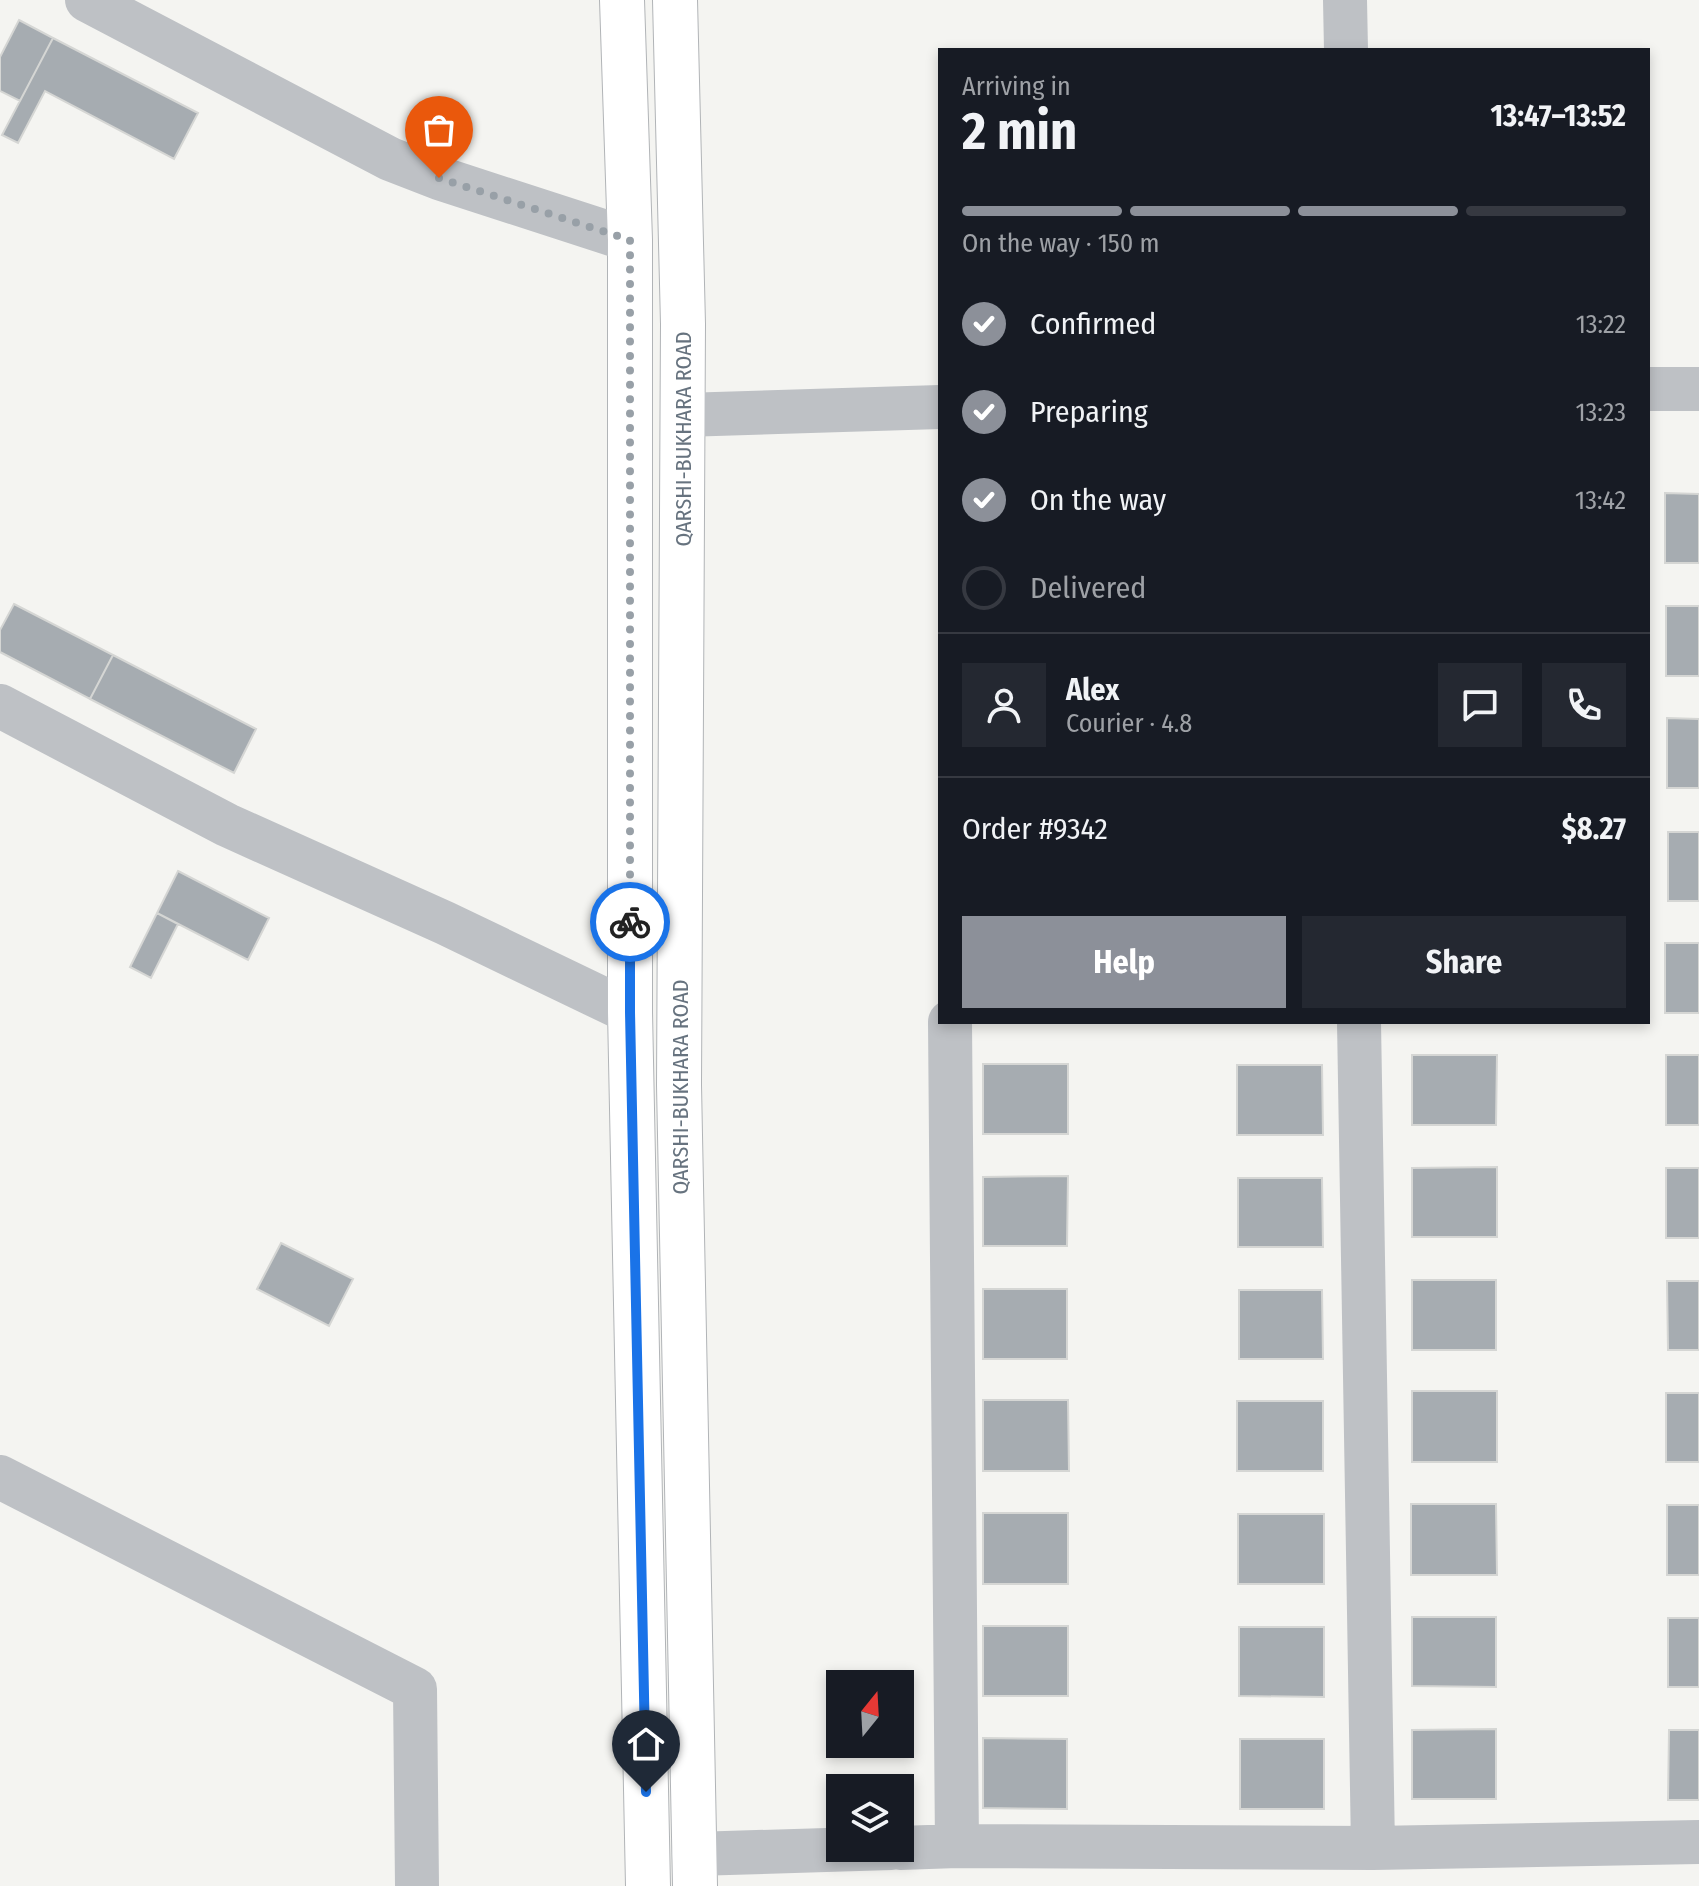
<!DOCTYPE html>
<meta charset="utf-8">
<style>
body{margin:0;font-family:"Fira Sans Condensed",sans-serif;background:#242831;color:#f1f3f6;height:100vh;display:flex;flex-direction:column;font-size:30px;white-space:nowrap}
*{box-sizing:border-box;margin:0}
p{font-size:26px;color:#9ea1a6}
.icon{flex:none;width:44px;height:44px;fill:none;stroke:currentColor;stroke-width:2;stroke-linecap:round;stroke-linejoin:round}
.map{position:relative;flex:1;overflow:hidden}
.side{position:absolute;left:938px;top:48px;width:712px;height:976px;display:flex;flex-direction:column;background:#171b24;border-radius:0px;box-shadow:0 4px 12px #0003}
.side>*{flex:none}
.needle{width:52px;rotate:18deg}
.buttons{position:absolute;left:826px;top:1670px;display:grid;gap:16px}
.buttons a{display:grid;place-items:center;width:88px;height:88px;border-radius:0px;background:#171b24;box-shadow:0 4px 12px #0003;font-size:40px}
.pin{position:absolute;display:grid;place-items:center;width:68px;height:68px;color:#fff;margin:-82px -34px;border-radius:50% 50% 50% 0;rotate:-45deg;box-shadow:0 0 8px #0007}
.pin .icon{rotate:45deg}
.courier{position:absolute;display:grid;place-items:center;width:80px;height:80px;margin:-40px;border:6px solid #1a73e8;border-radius:50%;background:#fff;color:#222;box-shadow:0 2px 10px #0007}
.headline em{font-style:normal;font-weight:700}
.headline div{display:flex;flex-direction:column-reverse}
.headline{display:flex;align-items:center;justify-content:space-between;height:136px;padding:0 24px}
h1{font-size:52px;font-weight:700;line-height:60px}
.bar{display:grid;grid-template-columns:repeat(4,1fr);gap:12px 8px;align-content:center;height:96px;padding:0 24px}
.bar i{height:10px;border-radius:6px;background:#363941}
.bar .current{background:#8c9099}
.bar p{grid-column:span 4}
.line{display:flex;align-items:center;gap:20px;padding:0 24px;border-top:2px solid #363941}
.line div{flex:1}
.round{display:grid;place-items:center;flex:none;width:84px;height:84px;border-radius:0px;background:#242831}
ol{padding:0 24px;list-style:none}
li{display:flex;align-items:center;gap:24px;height:88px}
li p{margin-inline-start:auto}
li .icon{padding:8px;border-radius:50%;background:#8c9099;color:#fff;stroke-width:4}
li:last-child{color:#9ea1a6}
li i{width:44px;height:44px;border:4px solid #363941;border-radius:50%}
.button{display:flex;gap:16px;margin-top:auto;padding:16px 24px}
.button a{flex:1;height:92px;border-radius:0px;background:#8c9099;color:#fff;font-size:32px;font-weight:700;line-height:92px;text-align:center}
.button a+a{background:#242831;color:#f1f3f6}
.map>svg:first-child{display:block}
.building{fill:#a6acb1;stroke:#d5d6d4;stroke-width:2}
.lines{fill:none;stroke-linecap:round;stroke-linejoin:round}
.highway-casing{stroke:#b1b4b7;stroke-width:46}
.minor{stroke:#bec1c5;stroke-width:44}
.highway{stroke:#fff;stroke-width:44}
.done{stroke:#98a0a7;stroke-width:8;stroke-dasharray:0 14.4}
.route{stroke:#1a73e8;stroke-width:10}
.labels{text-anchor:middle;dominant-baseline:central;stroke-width:8;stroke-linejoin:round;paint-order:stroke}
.street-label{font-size:22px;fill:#67737f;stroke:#fff}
</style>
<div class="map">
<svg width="1699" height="1886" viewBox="0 0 1699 1886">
<rect width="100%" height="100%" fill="#f4f4f1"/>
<!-- building -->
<path class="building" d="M19,20L53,38L20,101L0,91V57Z
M53,38L198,113L174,159L45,91L18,143L2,135Z
M1665,493L1699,494V563H1665Z
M14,604L113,655L90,699L0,652V630Z
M1666,606H1699V676H1666Z
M113,655L256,729L234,773L90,699Z
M1667,718L1699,719V788H1667Z
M1668,832H1699V901H1668Z
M178,871L269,918L248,960L157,913Z
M157,913L178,924L151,978L130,967Z
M1665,943H1699V1013H1665Z
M1412,1055H1497L1496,1125H1412Z
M1666,1055H1699V1125H1666Z
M983,1064H1068V1134H983Z
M1237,1065H1322L1323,1135H1237Z
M1497,1167V1237H1412V1168Z
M1666,1168H1699V1238H1666Z
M1068,1176L1067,1246H983V1177Z
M1238,1178H1322L1323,1247H1238Z
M281,1243L353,1279L329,1326L257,1289Z
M1412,1280H1496V1350H1412Z
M1667,1281H1699V1350H1668Z
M983,1289H1067V1359H983Z
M1239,1290H1322L1323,1359H1239Z
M1412,1391H1497V1462H1412Z
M1666,1393H1699V1462H1666Z
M983,1400H1068L1069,1471H983Z
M1237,1401H1323V1471H1237Z
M1411,1504H1496L1497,1575H1411Z
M1667,1505H1699V1575H1667Z
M983,1513H1068V1584H983Z
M1238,1514H1324V1584H1238Z
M1412,1617H1496V1687L1412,1686Z
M1668,1618H1699V1687H1668Z
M983,1626H1068V1696H983Z
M1239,1627H1324V1697L1239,1696Z
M1496,1729V1799H1412V1730Z
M1669,1730H1699V1800H1668Z
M983,1738L1067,1739V1809L983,1808Z
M1240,1739H1324V1809H1240Z"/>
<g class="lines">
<defs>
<path id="highway" d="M622,0L630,240V1012L648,1886
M675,0L683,324L679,1085L695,1886"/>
</defs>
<!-- highway casing -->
<use href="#highway" class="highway-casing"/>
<!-- minor -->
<path class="minor" d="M87,0L390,159L439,178L630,240
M1345,0L1346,50
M1648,389H1699
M683,415L940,407
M0,706L227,825L445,923L630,1012
M950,1022L957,1846
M1359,1022L1373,1848
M0,1477L415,1689L417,1886
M900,1848L957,1846L1373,1848L1699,1842
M694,1854L891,1848"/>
<!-- highway -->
<use href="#highway" class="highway"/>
</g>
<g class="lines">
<!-- done -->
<path class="done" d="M439,178L630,240V922"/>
<!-- route -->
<path class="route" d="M630,922V1012L646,1792"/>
</g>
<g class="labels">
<!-- street labels -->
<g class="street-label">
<text transform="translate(683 439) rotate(-90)">QARSHI-BUKHARA ROAD</text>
<text transform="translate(680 1087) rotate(-90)">QARSHI-BUKHARA ROAD</text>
</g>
</g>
</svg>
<div class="buttons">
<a><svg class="needle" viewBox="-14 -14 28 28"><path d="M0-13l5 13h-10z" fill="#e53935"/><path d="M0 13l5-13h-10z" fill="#9ea1a6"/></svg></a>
<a><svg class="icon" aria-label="layers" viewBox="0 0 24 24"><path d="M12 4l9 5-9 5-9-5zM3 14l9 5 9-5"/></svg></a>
</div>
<div class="pin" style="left:439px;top:178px;background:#ea580c"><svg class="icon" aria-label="bag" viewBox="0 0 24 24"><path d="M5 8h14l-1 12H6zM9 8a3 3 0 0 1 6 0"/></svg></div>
<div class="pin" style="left:646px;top:1792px;background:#1f2937"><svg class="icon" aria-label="home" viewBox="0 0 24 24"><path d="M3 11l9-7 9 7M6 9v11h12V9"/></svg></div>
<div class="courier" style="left:630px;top:922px"><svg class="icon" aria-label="bike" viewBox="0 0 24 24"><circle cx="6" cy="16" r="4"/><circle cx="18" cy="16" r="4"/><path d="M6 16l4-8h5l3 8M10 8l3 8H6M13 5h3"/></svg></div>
<section class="side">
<div class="headline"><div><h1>2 min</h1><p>Arriving in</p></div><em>13:47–13:52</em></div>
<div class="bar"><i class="current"></i><i class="current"></i><i class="current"></i><i></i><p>On the way · 150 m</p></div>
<ol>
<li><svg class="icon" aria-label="check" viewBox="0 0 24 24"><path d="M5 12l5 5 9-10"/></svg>Confirmed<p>13:22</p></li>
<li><svg class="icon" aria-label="check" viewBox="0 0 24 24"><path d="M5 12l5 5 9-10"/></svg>Preparing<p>13:23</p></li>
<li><svg class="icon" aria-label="check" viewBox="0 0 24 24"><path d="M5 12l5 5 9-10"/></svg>On the way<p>13:42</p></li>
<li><i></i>Delivered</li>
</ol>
<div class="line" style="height:144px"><a class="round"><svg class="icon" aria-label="person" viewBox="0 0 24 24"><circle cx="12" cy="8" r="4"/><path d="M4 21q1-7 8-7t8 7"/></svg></a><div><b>Alex</b><p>Courier · 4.8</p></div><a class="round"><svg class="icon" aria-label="chat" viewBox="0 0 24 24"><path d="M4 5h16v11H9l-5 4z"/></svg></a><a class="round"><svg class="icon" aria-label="phone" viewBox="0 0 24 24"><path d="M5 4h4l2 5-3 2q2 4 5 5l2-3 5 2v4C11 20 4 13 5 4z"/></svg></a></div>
<div class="line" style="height:104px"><div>Order #9342</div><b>$8.27</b></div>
<div class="button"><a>Help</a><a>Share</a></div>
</section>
</div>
